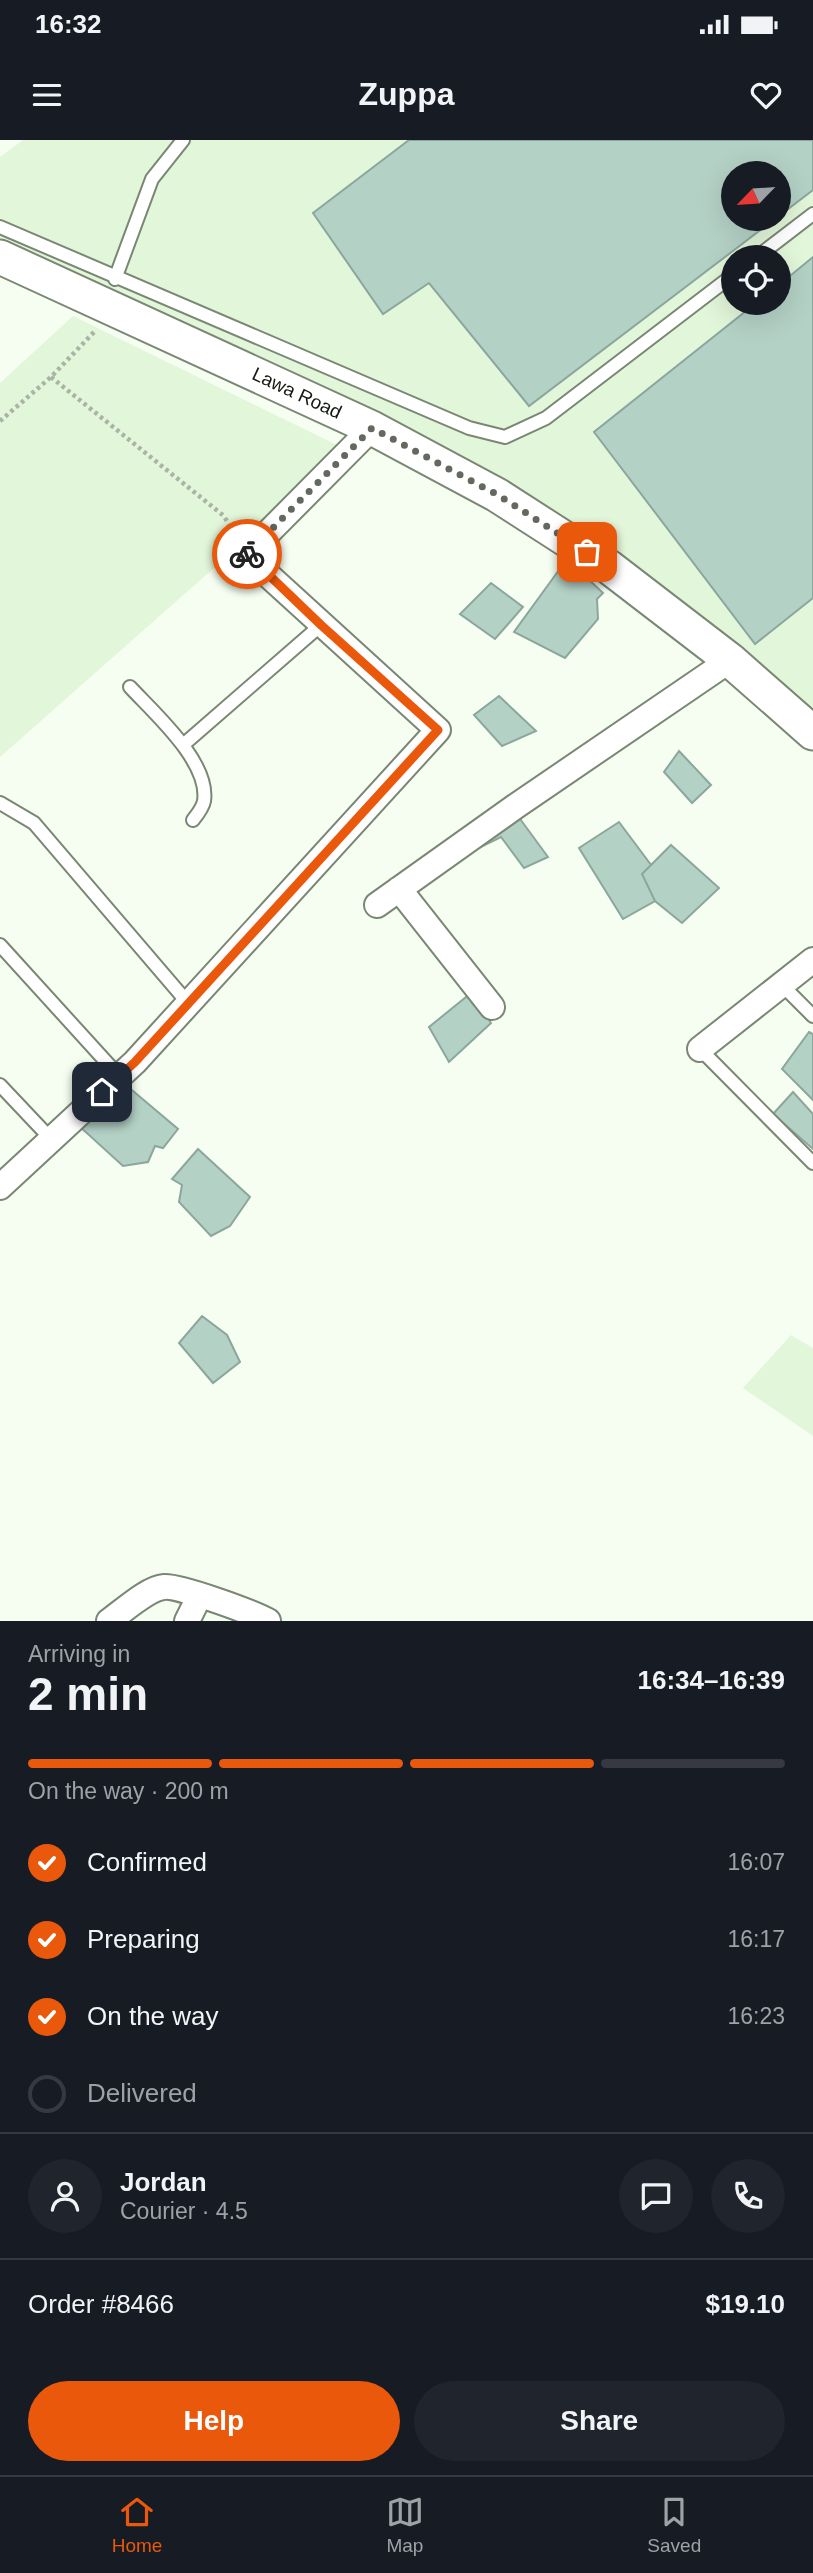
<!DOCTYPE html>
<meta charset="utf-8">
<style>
body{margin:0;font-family:Arial,sans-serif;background:#20242c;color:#f1f3f6;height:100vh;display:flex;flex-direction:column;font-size:26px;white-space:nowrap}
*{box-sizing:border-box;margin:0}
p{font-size:23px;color:#9ea1a6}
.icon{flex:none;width:38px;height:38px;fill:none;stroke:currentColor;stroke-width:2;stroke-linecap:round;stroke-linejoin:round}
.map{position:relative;height:1481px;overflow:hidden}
.panel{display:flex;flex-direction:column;background:#171b24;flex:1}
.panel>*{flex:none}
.needle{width:46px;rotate:245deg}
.tools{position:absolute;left:721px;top:21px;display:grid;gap:14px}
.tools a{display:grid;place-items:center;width:70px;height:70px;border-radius:50%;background:#171b24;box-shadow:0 7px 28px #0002;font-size:35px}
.pin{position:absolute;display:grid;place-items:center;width:60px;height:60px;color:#fff;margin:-30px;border-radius:14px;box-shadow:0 4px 10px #0006}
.courier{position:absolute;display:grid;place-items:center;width:70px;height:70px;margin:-35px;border:5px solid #ea580c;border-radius:50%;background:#fff;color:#222;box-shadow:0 2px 9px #0007}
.summary em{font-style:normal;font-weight:700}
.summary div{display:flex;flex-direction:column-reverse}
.summary{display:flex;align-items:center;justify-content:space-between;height:119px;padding:0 28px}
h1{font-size:46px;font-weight:700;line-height:52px}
.bar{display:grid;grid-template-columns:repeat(4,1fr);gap:10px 7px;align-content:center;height:84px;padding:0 28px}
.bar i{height:9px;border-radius:5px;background:#363941}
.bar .on{background:#ea580c}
.bar p{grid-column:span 4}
.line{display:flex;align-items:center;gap:18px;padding:0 28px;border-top:2px solid #363941}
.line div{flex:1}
.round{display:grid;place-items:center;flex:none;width:74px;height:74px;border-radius:37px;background:#20242c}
ol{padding:0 28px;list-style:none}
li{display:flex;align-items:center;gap:21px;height:77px}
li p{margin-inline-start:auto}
li .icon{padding:7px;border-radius:50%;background:#ea580c;color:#fff;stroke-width:4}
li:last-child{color:#9ea1a6}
li i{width:38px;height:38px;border:4px solid #363941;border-radius:50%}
.cta{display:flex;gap:14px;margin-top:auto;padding:14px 28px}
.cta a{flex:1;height:80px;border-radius:42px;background:#ea580c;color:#fff;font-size:28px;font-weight:700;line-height:80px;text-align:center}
.cta a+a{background:#20242c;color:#f1f3f6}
.status{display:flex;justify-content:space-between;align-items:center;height:49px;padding:0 35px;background:#171b24;direction:ltr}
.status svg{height:19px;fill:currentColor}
header{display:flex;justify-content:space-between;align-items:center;height:91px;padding:0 28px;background:#171b24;font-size:32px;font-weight:700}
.tabs{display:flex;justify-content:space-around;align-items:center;height:98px;border-top:2px solid #363941;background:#171b24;font-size:19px;color:#9ea1a6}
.tabs a{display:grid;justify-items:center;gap:4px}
.tabs .on{color:#ea580c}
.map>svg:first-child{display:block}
.built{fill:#e2f6d9;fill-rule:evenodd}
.building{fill:#b4d1c6;stroke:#8ba79d;stroke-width:2}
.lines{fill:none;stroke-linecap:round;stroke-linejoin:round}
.service-casing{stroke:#798773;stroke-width:16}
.minor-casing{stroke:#798773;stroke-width:28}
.secondary-casing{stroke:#798773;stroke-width:37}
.path{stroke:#abb3a7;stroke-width:4.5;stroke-dasharray:3.5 3.5;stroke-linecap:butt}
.service{stroke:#fff;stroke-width:12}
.minor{stroke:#fff;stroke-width:24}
.secondary{stroke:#fff;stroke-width:33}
.done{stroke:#63695f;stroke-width:7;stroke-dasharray:0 12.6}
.route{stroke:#ea580c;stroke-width:9}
.labels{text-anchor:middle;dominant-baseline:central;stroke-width:5;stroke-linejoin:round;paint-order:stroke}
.street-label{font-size:19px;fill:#141911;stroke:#fff}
</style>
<div class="status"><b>16:32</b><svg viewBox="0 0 49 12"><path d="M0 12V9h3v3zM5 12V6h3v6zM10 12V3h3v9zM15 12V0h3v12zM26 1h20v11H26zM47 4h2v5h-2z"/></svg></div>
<header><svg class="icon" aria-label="menu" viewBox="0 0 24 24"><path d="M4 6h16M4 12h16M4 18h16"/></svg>Zuppa<svg class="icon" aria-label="heart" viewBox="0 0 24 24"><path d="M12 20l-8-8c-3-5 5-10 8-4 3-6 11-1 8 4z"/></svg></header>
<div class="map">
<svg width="813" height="1481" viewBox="0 0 813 1481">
<rect width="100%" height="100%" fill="#f5fef1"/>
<!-- built -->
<path class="built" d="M23,0H813V578L595,401L446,308L0,110V17ZM733,33H779V79H733ZM733,117H779V163H733Z
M73,176L339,306L223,420L0,617V243Z
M791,1195L813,1208V1296L743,1248Z"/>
<!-- building -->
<path class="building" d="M409,0H813V50L779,76V33H733V79H775L529,266L429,143L383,174L313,73Z
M813,117V458L755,504L594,292L756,163H779V145Z
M567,419L603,453L597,459L598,479L565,518L514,492Z
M491,443L523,467L495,499L460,474Z
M499,556L536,591L502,606L474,575Z
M679,611L711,645L692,663L664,632Z
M515,672L548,717L524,728L501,697L481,707V702Z
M619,682L651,725L642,734L655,761L623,779L579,708Z
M671,705L719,748L682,783L655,761L642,734Z
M471,853L491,883L449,922L429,887Z
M809,892L813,894V960L782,929Z
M120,940L178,989L163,1008L155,1006L148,1022L123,1026L78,985Z
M793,952L813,974V1009L773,974Z
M198,1009L250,1057L230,1086L211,1096L179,1062L182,1045L172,1039Z
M202,1176L227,1195L240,1222L213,1243L179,1203Z"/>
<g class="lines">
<defs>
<path id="service" d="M0,87L469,288L505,297L546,278L733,135
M757,117L813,74
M115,139L152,39L183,0
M130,547C154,573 210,622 204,661C203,667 197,675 193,680
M183,605L321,485
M0,663L34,683L188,863
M0,805L119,936
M782,845L813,876
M700,909L813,1023
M0,945L51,999"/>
<path id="minor" d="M399,749L492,867
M377,765L516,666L730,520
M700,909L813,820
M0,1047L135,922L438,590L246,415L372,288
M109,1481C122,1472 148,1448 164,1447C178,1445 254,1473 268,1481
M187,1481L200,1455"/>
<path id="secondary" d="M0,117L372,288L497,355L609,427L730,520L813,593"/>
</defs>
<!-- service casing -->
<use href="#service" class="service-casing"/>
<!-- minor casing -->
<use href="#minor" class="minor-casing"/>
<!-- secondary casing -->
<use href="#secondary" class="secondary-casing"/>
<!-- path -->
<path class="path" d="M51,237L224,376L235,395
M0,281L51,237L96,190"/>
<!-- service -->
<use href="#service" class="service"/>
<!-- minor -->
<use href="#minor" class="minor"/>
<!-- secondary -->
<use href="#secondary" class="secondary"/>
</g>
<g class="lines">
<!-- done -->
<path class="done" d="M247,414L372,288L498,355L587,412"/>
<!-- route -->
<path class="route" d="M102,952L135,922L438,590L321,485L247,414"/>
</g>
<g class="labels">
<!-- street labels -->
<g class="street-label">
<text transform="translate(297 253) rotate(25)">Lawa Road</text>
</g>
</g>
</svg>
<div class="tools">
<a><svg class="needle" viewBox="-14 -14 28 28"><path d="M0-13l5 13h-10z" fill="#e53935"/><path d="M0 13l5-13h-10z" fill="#9ea1a6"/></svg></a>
<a><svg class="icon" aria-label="locate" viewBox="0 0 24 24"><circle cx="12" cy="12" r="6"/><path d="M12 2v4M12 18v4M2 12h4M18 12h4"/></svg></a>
</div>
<div class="pin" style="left:587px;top:412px;background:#ea580c"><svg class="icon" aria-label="bag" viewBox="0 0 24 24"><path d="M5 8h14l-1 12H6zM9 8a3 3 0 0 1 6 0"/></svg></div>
<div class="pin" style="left:102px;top:952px;background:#1f2937"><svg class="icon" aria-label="home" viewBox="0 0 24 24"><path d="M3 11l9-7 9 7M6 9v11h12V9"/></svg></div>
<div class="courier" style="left:247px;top:414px"><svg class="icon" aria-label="bike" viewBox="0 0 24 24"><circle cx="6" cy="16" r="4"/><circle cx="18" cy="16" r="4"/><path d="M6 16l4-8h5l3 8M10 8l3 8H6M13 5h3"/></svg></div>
</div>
<section class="panel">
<div class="summary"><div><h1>2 min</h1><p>Arriving in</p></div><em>16:34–16:39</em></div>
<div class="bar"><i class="on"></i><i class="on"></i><i class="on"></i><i></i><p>On the way · 200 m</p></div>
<ol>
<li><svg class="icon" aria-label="check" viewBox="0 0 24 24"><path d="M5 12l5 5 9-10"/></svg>Confirmed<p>16:07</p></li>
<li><svg class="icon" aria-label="check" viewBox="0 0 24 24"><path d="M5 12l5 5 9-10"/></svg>Preparing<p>16:17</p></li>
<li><svg class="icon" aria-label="check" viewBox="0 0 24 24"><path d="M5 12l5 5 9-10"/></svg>On the way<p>16:23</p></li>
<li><i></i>Delivered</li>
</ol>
<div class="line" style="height:126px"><a class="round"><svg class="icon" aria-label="person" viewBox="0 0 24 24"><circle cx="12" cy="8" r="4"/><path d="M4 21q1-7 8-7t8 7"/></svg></a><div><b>Jordan</b><p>Courier · 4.5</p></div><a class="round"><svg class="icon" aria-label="chat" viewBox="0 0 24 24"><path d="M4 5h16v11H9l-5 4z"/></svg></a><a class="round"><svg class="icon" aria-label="phone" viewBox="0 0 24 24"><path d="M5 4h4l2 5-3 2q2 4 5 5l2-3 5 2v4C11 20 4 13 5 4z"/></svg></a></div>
<div class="line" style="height:91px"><div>Order #8466</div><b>$19.10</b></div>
<div class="cta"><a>Help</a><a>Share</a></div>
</section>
<nav class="tabs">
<a class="on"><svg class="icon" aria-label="home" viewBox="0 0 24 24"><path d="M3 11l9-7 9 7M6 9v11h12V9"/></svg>Home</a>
<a><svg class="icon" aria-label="map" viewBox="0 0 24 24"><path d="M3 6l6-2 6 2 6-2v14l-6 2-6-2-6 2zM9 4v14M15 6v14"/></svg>Map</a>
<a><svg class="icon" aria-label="saved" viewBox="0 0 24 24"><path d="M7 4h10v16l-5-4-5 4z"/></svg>Saved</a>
</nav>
